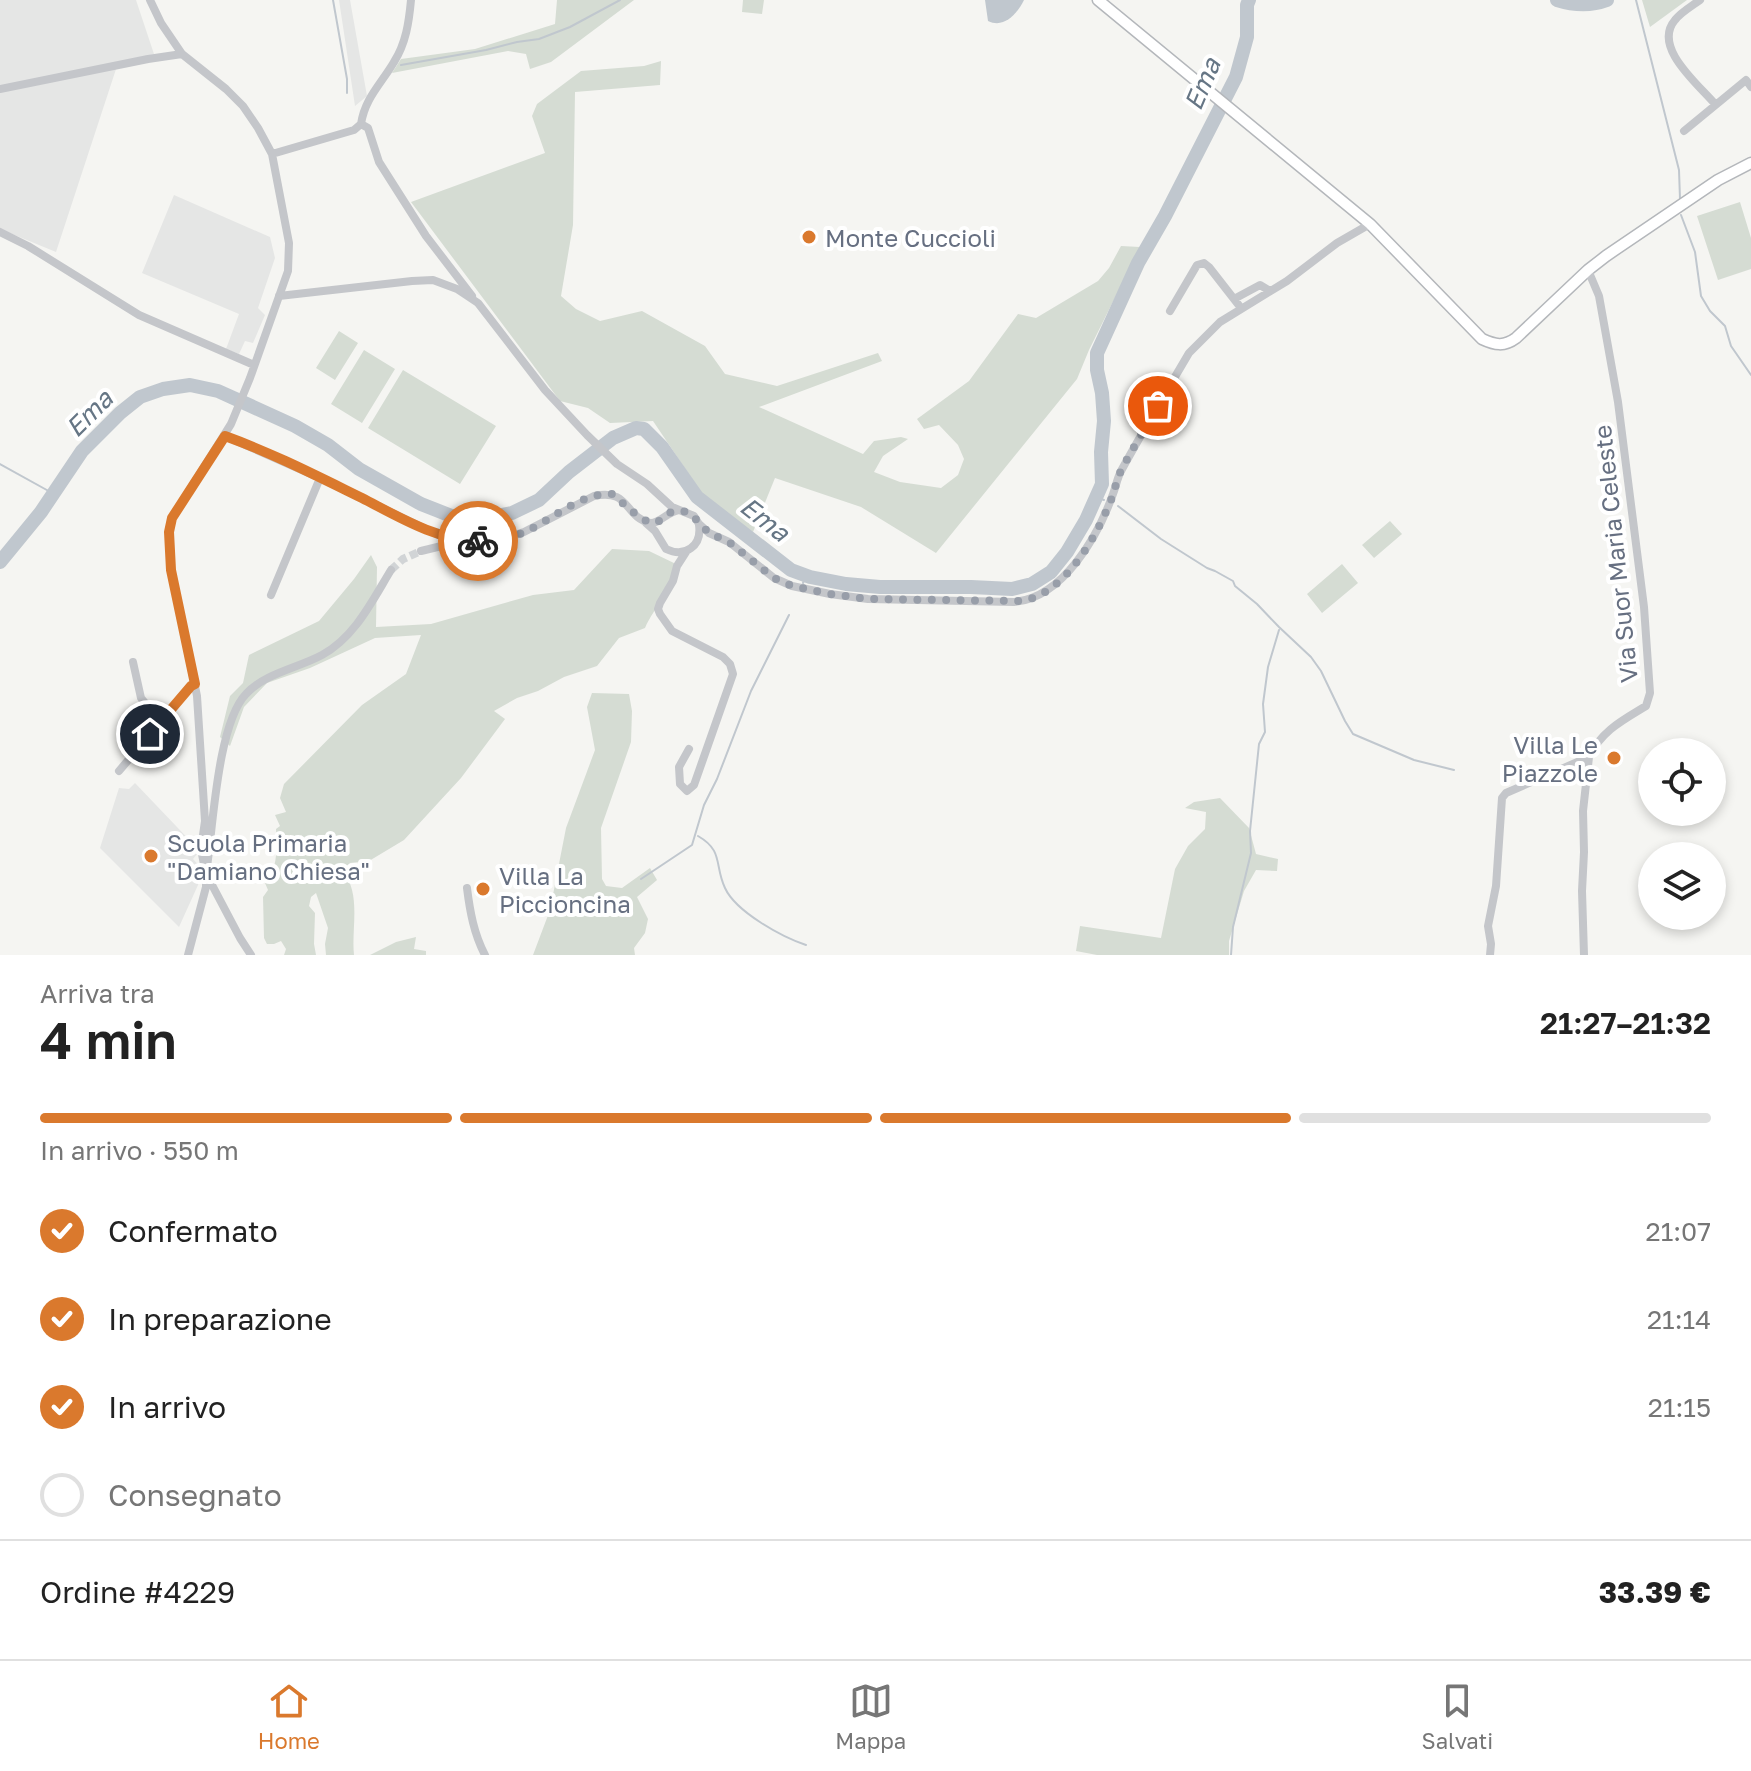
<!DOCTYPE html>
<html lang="it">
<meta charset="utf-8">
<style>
body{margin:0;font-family:"Golos Text",sans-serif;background:#f2f2f2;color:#222;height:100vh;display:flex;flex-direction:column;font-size:30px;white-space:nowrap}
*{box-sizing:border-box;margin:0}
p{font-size:26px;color:#767676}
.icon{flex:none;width:44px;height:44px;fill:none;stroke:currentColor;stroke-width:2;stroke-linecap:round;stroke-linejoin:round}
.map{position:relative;height:955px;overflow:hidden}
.panel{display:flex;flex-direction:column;background:#fff;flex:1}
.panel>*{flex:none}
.fabs{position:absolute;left:1638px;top:738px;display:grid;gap:16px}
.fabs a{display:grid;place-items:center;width:88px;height:88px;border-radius:50%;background:#fff;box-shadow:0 4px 12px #0003;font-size:40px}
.pin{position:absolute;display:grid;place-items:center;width:68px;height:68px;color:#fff;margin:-34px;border:4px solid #fff;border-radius:50%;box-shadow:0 2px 8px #0007}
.courier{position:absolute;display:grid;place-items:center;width:80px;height:80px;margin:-40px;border:6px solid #da792d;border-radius:50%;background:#fff;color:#222;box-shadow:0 2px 10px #0007}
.overview em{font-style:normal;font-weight:600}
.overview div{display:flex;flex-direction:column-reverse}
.overview{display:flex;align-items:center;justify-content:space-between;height:136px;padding:0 40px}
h1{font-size:52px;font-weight:600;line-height:60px}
.bar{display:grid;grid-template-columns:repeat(4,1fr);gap:12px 8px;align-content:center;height:96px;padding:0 40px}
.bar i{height:10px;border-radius:6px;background:#e0e0e0}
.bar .current{background:#da792d}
.bar p{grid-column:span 4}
.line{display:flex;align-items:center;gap:20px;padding:0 40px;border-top:2px solid #e0e0e0}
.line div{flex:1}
ol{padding:0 40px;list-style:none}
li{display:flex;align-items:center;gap:24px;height:88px}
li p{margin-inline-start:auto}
li .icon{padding:8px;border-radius:50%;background:#da792d;color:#fff;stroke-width:4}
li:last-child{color:#767676}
li i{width:44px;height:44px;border:4px solid #e0e0e0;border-radius:50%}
.dock{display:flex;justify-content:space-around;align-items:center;height:112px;border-top:2px solid #e0e0e0;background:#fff;font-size:22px;color:#767676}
.dock a{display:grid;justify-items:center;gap:4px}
.dock .current{color:#da792d}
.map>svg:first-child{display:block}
.built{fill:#e5e6e5}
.green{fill:#d5dcd3}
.water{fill:#c0c7ce}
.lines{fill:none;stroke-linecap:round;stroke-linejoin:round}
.stream{stroke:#c0c7ce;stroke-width:2}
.river{stroke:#c0c7ce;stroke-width:14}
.minor-tunnel{stroke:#d1d4d6;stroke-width:8;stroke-dasharray:8 4;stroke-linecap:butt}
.major-casing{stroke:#b4b7bb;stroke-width:13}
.minor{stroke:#c4c6ca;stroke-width:8}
.major{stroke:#fff;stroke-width:10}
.done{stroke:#989ea9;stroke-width:8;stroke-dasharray:0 14.4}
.route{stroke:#da792d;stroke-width:10}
.poi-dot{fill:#da792d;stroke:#fff;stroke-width:3}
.labels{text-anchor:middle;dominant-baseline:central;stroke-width:8;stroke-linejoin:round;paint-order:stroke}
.poi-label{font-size:24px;fill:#666f81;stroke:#fff;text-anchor:start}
.street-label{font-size:24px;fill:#666f81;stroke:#fff}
.water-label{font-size:26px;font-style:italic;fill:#667685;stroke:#fff}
</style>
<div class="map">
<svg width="1751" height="955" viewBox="0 0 1751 955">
<rect width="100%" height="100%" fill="#f5f5f2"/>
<!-- built -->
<path class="built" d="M0,0H136L154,54L118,63L56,252L0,229Z
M339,0H350L367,96L355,106Z
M174,195L270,237L275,258L258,308L265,315L253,343L245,341L239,354L226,349L239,314L142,273Z
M135,783L197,848L198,853L193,859L202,869L198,885L179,927L100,848L119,788L129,789Z"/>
<!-- green -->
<path class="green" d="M557,0H634L551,62L530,69L526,54L508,51L392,73L401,59L475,49L555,24Z
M743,0H764L762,14L742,12Z
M1642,0H1687L1650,27Z
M661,61L660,85L575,92L573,225L561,296L576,309L600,321L642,311L705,346L725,374L777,386L878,353L882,361L759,407L863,454L874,441L901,437L908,439L883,456L874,472L900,482L941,488L958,475L964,459L958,445L939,425L924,429L917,419L969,381L1018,314L1036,318L1098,281L1109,268L1121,246L1140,247L1089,350L1077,379L936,553L861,507L775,478L753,532L707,501L653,421L610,423L588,408L560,401L411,202L545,153L532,116L537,104L581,71L644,66Z
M1740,202L1751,238V269L1718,280L1697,216Z
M339,331L358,343L335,380L316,368Z
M364,350L395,369L362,423L331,404Z
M403,370L496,426L460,484L368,428Z
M1390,521L1402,534L1374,558L1362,545Z
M612,549L649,551L676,564C675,587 654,607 645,628L619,638L597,666L564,677L538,691L517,698L494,711L505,719L461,778L404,840L369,861L350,863L342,871C362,892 351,929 354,955H326L325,944L328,928L316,893L311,897L309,906L315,913L314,944L316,955H284L286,949L281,941L274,944H267L264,938L263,897L268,890L265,883C278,870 277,847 276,829L280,826L275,815L286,812L280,798L284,784L362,705L406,674L421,635L375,638L310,668L267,683L244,707L230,746L220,737L230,696L243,683L249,655L319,621L354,579L371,555L377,567L376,627L431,624L533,595L574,590Z
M1342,564L1358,583L1322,613L1307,594Z
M592,693L629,694L632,711L631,742L601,828L602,879L606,886L622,888L650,868L657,880L637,897L648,919L645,933L634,948L635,955H533L550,910L566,828L595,750L587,707Z
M1220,798L1249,828L1256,854L1278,859L1277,871L1256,870L1244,891L1229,941V955H1097L1076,951L1080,926L1161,938L1175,869L1188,846L1205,829L1206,812L1185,808L1194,802Z
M416,937L414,949L426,951V955H370L396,942Z"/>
<!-- water -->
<path class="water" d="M985,0H1024C1017,14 1004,29 988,21Z"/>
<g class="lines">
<!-- stream -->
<path class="stream" d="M333,0L347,79V93
M1636,0L1679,170L1680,199
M401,65L486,50L517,42L539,39L570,27L620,0
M1222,92L1226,97
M1681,215L1695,252L1701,296L1710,311L1725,326L1731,346L1751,375
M0,464L54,494
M1096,497L1104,500
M1118,506L1161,539L1207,568L1215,571L1233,581L1235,586L1257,604L1279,627L1311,657L1321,671L1345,721L1353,734L1414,760L1454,770
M803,583L806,576
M698,836C724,851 714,865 725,888C736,912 782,937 806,945
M641,879L692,845L704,805L717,779L751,691L789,615
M1231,955L1233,927L1251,853L1250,831L1259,744L1265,732L1263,704L1268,667L1279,630"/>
<!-- river -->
<path class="river" d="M1557,0C1573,5 1591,6 1607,0
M0,562L41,512L82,451L120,413L140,397L163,389L190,385L218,391L295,426L328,445L359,469L421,504L454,517L487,518L512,513L539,500L569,472L613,438L636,428L644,429L662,447L697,497L791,570L810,577L846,584L880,587H971L1012,589L1032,584L1051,572L1067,552L1086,520L1102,484L1101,452L1104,421L1102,393L1097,370V353L1138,263L1165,216L1236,77L1247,37V5L1249,0"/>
<!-- minor-tunnel -->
<path class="minor-tunnel" d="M391,570L403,559L421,551"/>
<defs>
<path id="major" d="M1098,0L1370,224L1482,339C1495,345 1504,347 1516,338L1588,270L1606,256L1718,180L1751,163"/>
</defs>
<!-- major casing -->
<use href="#major" class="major-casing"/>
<!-- minor -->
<path class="minor" d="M150,0L161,23L182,54L226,89L243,106L258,128L272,154L289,243L288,271L250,378L231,424L172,518L169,532L171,570L197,696L205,821L201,849L206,875V887L188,955
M1700,0C1692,6 1681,12 1675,20C1652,47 1698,84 1715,104
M0,89L148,59L182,54
M361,124L368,128L379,162L426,236L472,296
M1684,131L1746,80L1751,87
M272,154L354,130L361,124C365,98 381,84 394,62C406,43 409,22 411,0
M0,232L28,246L139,315L254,365
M279,296L412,281L433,280L457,289L478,303L545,390L587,435L617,464L647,484L672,507L694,516L699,524L709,533L729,542L774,578L792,586L830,594L868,599L1014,602C1063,598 1098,536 1113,494C1116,486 1117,479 1121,471C1143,431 1166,392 1189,353L1220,322L1287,281L1337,243L1370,224
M1234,299L1260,285L1270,291
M1170,311L1197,265L1204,263L1209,267L1241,308
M225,436L320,478L436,534L462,540H501L524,532L594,496C630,488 624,517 650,523C659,524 667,512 679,510
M646,523L655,531L666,549C685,558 702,546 699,525
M421,551L458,542
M686,552L677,566L673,581L660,603L658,609L660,614L672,631L723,657L730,664L733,674L694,785L687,791L680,784L679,767L689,749
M271,595L320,478
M133,662L141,698L161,722
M119,771L191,686L195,684
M207,867C213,825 218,723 246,694C265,673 298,668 322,655C355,637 372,601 391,570
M206,882L211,883L240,938L251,955
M467,888C470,912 474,934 485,955
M1490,955L1491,944L1488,926L1496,886L1502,798L1506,793L1589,757
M1584,955L1582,891L1584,852L1583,811L1589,757C1601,731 1623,720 1646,706L1650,693L1644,607L1618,402L1599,296L1588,270"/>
<!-- major -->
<use href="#major" class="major"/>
</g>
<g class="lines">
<!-- done -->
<path class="done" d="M478,541C496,540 513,538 529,530C553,518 584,492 612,494L639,517L650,523L658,522L667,514L674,511H683L690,513L709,533L729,542L774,578L792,586L830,594L868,599L1023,601C1067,592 1098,534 1113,495C1115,489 1116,483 1118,477C1129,453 1145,430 1158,406"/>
<!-- route -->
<path class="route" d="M150,734L191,686L195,684L171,570L169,532L172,518L225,436C272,453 317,476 362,498C399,517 436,540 478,541"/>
</g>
<!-- markers -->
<g class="poi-dot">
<circle cx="809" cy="237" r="8"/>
<circle cx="1614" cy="758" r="8"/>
<circle cx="151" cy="856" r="8"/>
<circle cx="483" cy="889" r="8"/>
</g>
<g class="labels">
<!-- poi labels -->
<g class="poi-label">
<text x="825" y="237">Monte Cuccioli</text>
<text x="1598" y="744" text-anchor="end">Villa Le<tspan x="1598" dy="28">Piazzole</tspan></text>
<text x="167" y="842">Scuola Primaria<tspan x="167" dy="28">"Damiano Chiesa"</tspan></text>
<text x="499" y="875">Villa La<tspan x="499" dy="28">Piccioncina</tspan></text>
</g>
<!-- street labels -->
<g class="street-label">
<text transform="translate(1615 554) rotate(-96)">Via Suor Maria Celeste</text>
</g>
<!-- water labels -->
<g class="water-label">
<text transform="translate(1202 84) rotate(-67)">Ema</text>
<text transform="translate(89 413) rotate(-45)">Ema</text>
<text transform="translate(765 519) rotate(38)">Ema</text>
</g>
</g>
</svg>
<div class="fabs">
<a><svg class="icon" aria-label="locate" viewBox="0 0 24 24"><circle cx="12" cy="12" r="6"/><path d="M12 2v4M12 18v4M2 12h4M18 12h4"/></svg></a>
<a><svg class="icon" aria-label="layers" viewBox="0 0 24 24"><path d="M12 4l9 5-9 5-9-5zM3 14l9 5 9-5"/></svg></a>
</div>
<div class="pin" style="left:1158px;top:406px;background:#ea580c"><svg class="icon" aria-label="bag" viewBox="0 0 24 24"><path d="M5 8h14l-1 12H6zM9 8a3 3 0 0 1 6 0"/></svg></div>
<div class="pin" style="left:150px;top:734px;background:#1f2937"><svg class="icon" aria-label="home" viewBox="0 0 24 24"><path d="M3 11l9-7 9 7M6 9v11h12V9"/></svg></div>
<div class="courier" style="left:478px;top:541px"><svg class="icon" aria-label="bike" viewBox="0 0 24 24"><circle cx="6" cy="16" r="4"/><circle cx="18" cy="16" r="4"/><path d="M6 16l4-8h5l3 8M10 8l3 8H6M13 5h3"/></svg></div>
</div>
<section class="panel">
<div class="overview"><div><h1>4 min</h1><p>Arriva tra</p></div><em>21:27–21:32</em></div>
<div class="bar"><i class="current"></i><i class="current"></i><i class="current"></i><i></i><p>In arrivo · 550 m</p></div>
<ol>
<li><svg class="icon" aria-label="check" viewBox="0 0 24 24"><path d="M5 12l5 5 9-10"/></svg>Confermato<p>21:07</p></li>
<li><svg class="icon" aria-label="check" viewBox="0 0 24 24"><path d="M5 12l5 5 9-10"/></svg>In preparazione<p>21:14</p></li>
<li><svg class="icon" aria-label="check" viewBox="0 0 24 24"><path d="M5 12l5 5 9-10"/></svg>In arrivo<p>21:15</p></li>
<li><i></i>Consegnato</li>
</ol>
<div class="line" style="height:104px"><div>Ordine #4229</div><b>33.39 €</b></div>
</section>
<nav class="dock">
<a class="current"><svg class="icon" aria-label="home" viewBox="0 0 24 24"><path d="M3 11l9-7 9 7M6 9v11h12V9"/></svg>Home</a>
<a><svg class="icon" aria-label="map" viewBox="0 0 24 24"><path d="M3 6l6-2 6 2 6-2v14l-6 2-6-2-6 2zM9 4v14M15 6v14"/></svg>Mappa</a>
<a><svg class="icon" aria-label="saved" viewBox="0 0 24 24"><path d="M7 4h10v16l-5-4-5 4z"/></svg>Salvati</a>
</nav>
